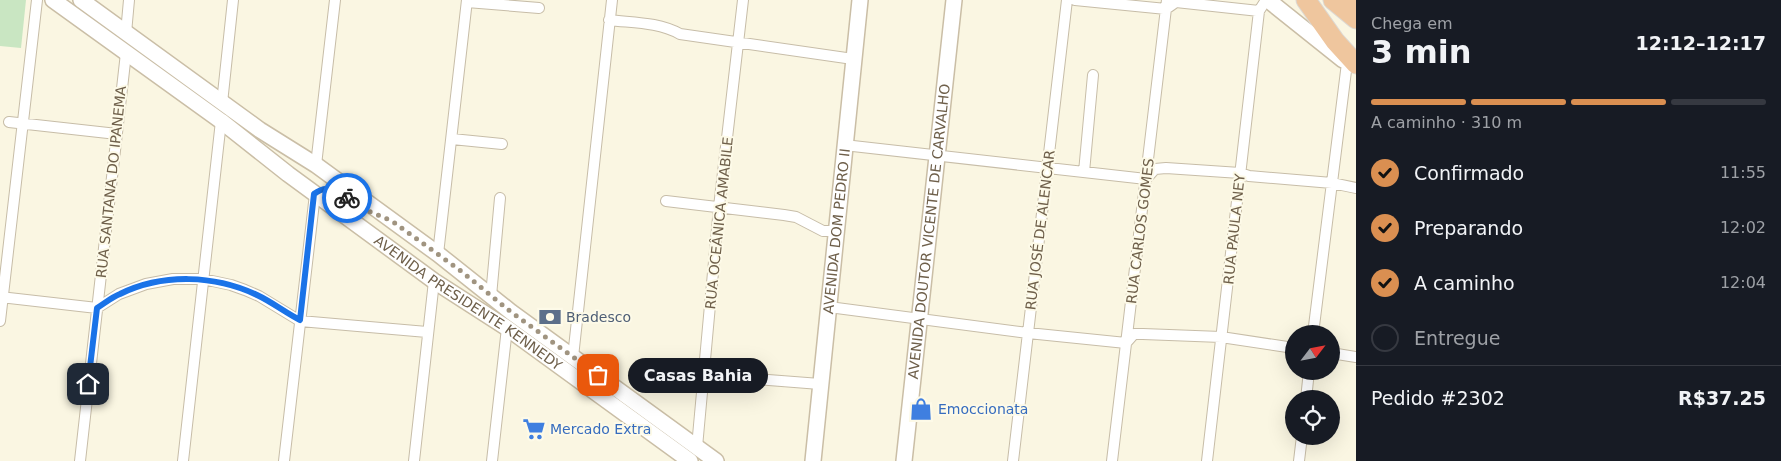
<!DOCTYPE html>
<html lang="pt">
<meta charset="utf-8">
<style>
body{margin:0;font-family:"DejaVu Sans",sans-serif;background:#20242c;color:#f1f3f6;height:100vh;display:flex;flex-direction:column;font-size:19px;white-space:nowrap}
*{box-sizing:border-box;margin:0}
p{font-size:16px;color:#9ea1a6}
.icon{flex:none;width:28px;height:28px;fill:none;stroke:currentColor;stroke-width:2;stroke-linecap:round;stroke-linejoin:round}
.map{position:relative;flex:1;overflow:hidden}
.sheet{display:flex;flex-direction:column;background:#171b24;width:425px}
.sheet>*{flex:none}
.needle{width:32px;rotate:58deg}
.fabs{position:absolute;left:1285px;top:325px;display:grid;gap:10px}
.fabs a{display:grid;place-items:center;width:55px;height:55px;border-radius:50%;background:#171b24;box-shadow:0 5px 20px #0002;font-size:25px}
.pin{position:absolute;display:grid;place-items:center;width:42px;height:42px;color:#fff;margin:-21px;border-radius:10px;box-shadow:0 2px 8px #0006}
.courier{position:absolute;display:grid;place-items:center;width:50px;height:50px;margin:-25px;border:4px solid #1a73e8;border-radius:50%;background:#fff;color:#222;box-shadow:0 1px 6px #0007}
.bubble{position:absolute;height:35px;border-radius:18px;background:#171b24;box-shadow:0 5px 20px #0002;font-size:16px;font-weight:700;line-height:35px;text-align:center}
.headline em{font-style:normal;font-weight:700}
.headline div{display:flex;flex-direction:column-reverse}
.headline{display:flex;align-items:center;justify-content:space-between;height:85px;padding:0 15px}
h1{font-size:32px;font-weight:700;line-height:38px}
.bar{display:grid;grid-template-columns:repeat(4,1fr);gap:8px 5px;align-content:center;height:60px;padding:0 15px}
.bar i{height:6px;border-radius:4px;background:#363941}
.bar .current{background:#da8f51}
.bar p{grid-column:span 4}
.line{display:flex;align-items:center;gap:12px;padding:0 15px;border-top:1px solid #363941}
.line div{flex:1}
ol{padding:0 15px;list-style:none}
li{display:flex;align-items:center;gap:15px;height:55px}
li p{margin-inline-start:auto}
li .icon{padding:5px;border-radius:50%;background:#da8f51;color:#111;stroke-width:4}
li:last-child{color:#9ea1a6}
li i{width:28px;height:28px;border:2px solid #363941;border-radius:50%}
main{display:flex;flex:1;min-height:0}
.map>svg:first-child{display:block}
.green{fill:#c9e6c2}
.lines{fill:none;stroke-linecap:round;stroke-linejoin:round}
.street-casing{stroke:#c7bda8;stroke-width:12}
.secondary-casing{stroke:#cabea6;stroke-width:18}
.highway-casing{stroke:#dcd9d4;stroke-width:21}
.street{stroke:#fff;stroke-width:10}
.secondary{stroke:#fff;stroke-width:15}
.highway{stroke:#efc69e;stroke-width:19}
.done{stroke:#a09480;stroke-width:5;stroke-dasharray:0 9}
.route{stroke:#1a73e8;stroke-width:6}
.labels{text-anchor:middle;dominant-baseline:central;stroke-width:4;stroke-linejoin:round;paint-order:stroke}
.street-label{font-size:14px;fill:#6f604b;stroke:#fdfae8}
.service-label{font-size:14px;fill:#4e5e75;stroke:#fdfae8;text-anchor:start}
.shop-label{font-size:14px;fill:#366cbe;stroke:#fdfae8;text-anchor:start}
</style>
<main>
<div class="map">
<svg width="1356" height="461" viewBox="0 0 1356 461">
<rect width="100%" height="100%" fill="#faf6e2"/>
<!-- green -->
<path class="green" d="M0,0H26L21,48L0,46Z"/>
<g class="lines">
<defs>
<path id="street" d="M1075,0L1166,9L1176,2L1259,11
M467,2L539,8
M609,20C634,23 658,22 680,34L853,59
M126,33L129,0
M222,103L233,0
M9,122L117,134
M452,139L502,144
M844,145L1146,179L1155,169L1166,168L1240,173L1249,176L1332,183L1356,188
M316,165L335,0
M1084,172L1093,75
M666,201L784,215L796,217L823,231H836
M438,254L467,0
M491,296L500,198
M0,297L97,308L119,294L146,284L173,279H203L231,285L245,290L259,296L300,321L427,332
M829,307L1028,333L1126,343L1134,334H1143L1221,337L1294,348
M0,321L37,0
M1313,334L1347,63
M1331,353L1356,357
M573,357L612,0
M705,375L820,384
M1306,399L1309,371
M697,447L719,207L743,0
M80,461L126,53
M183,461L221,121
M284,461L315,194
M414,461L434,281
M492,461L507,328
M1013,461L1067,0
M1112,461L1167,0
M1207,461L1259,11L1266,0
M1299,461L1302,436"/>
<g id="secondary">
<path id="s1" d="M53,0L221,121L288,174L434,281L507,328L690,461"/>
<path d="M81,0L260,130L316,165L438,254L511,312L716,461"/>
<path d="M1268,0L1343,60"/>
<path id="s2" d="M813,461L860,0"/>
<path id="s3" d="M904,461L954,0"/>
</g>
<path id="highway" d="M1306,0L1335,41L1356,64
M1333,0L1356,19
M1354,0L1356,1"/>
</defs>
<!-- street casing -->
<use href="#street" class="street-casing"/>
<!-- secondary casing -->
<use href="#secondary" class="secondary-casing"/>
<!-- highway casing -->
<use href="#highway" class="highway-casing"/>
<!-- street -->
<use href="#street" class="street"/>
<!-- secondary -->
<use href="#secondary" class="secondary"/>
<!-- highway -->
<use href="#highway" class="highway"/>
</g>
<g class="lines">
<!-- done -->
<path class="done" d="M347,198L366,210L392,221L461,271L511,312L598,375"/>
<!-- route -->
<path class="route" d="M88,384L97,308C105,303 112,297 120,294C163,273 215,275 257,295C272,302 286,313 300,320L314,194C327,184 335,191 347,198"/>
</g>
<!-- icons -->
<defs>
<symbol id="bank-bare" viewBox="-9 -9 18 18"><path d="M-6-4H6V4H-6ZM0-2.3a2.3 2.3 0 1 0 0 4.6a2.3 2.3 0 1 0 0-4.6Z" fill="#5c6f8a" stroke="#fdfae8" stroke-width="2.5" paint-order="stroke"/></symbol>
<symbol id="shop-bare" viewBox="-9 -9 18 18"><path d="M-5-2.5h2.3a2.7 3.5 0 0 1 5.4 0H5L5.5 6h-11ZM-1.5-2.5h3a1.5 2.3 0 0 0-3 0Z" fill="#3f7fe0" stroke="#fdfae8" stroke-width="2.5" paint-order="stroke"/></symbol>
<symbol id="supermarket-bare" viewBox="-9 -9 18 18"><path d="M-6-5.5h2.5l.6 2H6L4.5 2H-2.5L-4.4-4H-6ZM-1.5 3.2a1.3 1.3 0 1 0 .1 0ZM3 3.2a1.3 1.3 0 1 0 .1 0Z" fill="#3f7fe0" stroke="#fdfae8" stroke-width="2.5" paint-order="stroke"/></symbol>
</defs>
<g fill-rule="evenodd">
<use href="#bank-bare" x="534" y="301" width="32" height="32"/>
<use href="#shop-bare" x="905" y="393" width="32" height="32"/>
<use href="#supermarket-bare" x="518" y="413" width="32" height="32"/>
</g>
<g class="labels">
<!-- street labels -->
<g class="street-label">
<text transform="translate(111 182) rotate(-84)">RUA SANTANA DO IPANEMA</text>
<text transform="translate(719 223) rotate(-84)">RUA OCEÂNICA AMABILE</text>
<text transform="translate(1234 229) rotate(-84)">RUA PAULA NEY</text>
<text stroke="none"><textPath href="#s2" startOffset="231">AVENIDA DOM PEDRO II</textPath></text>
<text stroke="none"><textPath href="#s3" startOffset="231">AVENIDA DOUTOR VICENTE DE CARVALHO</textPath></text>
<text transform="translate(1040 230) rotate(-83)">RUA JOSÉ DE ALENCAR</text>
<text transform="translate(1140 231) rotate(-83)">RUA CARLOS GOMES</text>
<text stroke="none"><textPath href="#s1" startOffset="514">AVENIDA PRESIDENTE KENNEDY</textPath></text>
</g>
<!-- service labels -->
<g class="service-label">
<text x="566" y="317">Bradesco</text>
</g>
<!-- shop labels -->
<g class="shop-label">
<text x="938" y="409">Emoccionata</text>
<text x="550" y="429">Mercado Extra</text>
</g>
</g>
</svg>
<div class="fabs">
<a><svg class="needle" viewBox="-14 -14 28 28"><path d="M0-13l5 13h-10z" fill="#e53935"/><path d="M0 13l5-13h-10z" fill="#9ea1a6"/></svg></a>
<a><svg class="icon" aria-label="locate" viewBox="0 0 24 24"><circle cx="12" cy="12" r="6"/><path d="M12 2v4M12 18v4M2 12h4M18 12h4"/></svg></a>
</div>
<div class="pin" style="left:598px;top:375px;background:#ea580c"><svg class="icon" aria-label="bag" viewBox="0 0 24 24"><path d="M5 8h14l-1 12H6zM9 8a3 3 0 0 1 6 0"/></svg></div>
<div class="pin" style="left:88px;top:384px;background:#1f2937"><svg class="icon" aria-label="home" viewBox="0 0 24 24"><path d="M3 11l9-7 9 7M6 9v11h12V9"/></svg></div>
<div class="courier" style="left:347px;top:198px"><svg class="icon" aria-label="bike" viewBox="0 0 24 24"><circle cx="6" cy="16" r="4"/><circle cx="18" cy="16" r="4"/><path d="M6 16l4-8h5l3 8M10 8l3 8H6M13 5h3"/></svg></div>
<div class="bubble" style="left:628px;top:358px;width:140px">Casas Bahia</div>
</div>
<section class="sheet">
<div class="headline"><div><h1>3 min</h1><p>Chega em</p></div><em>12:12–12:17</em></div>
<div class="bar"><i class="current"></i><i class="current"></i><i class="current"></i><i></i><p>A caminho · 310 m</p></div>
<ol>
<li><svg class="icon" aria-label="check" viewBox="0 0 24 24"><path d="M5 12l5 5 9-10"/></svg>Confirmado<p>11:55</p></li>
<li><svg class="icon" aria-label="check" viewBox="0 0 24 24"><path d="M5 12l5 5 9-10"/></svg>Preparando<p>12:02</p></li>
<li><svg class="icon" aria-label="check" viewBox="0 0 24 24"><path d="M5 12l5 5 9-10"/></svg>A caminho<p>12:04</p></li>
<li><i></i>Entregue</li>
</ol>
<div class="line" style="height:65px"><div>Pedido #2302</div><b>R$37.25</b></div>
</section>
</main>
